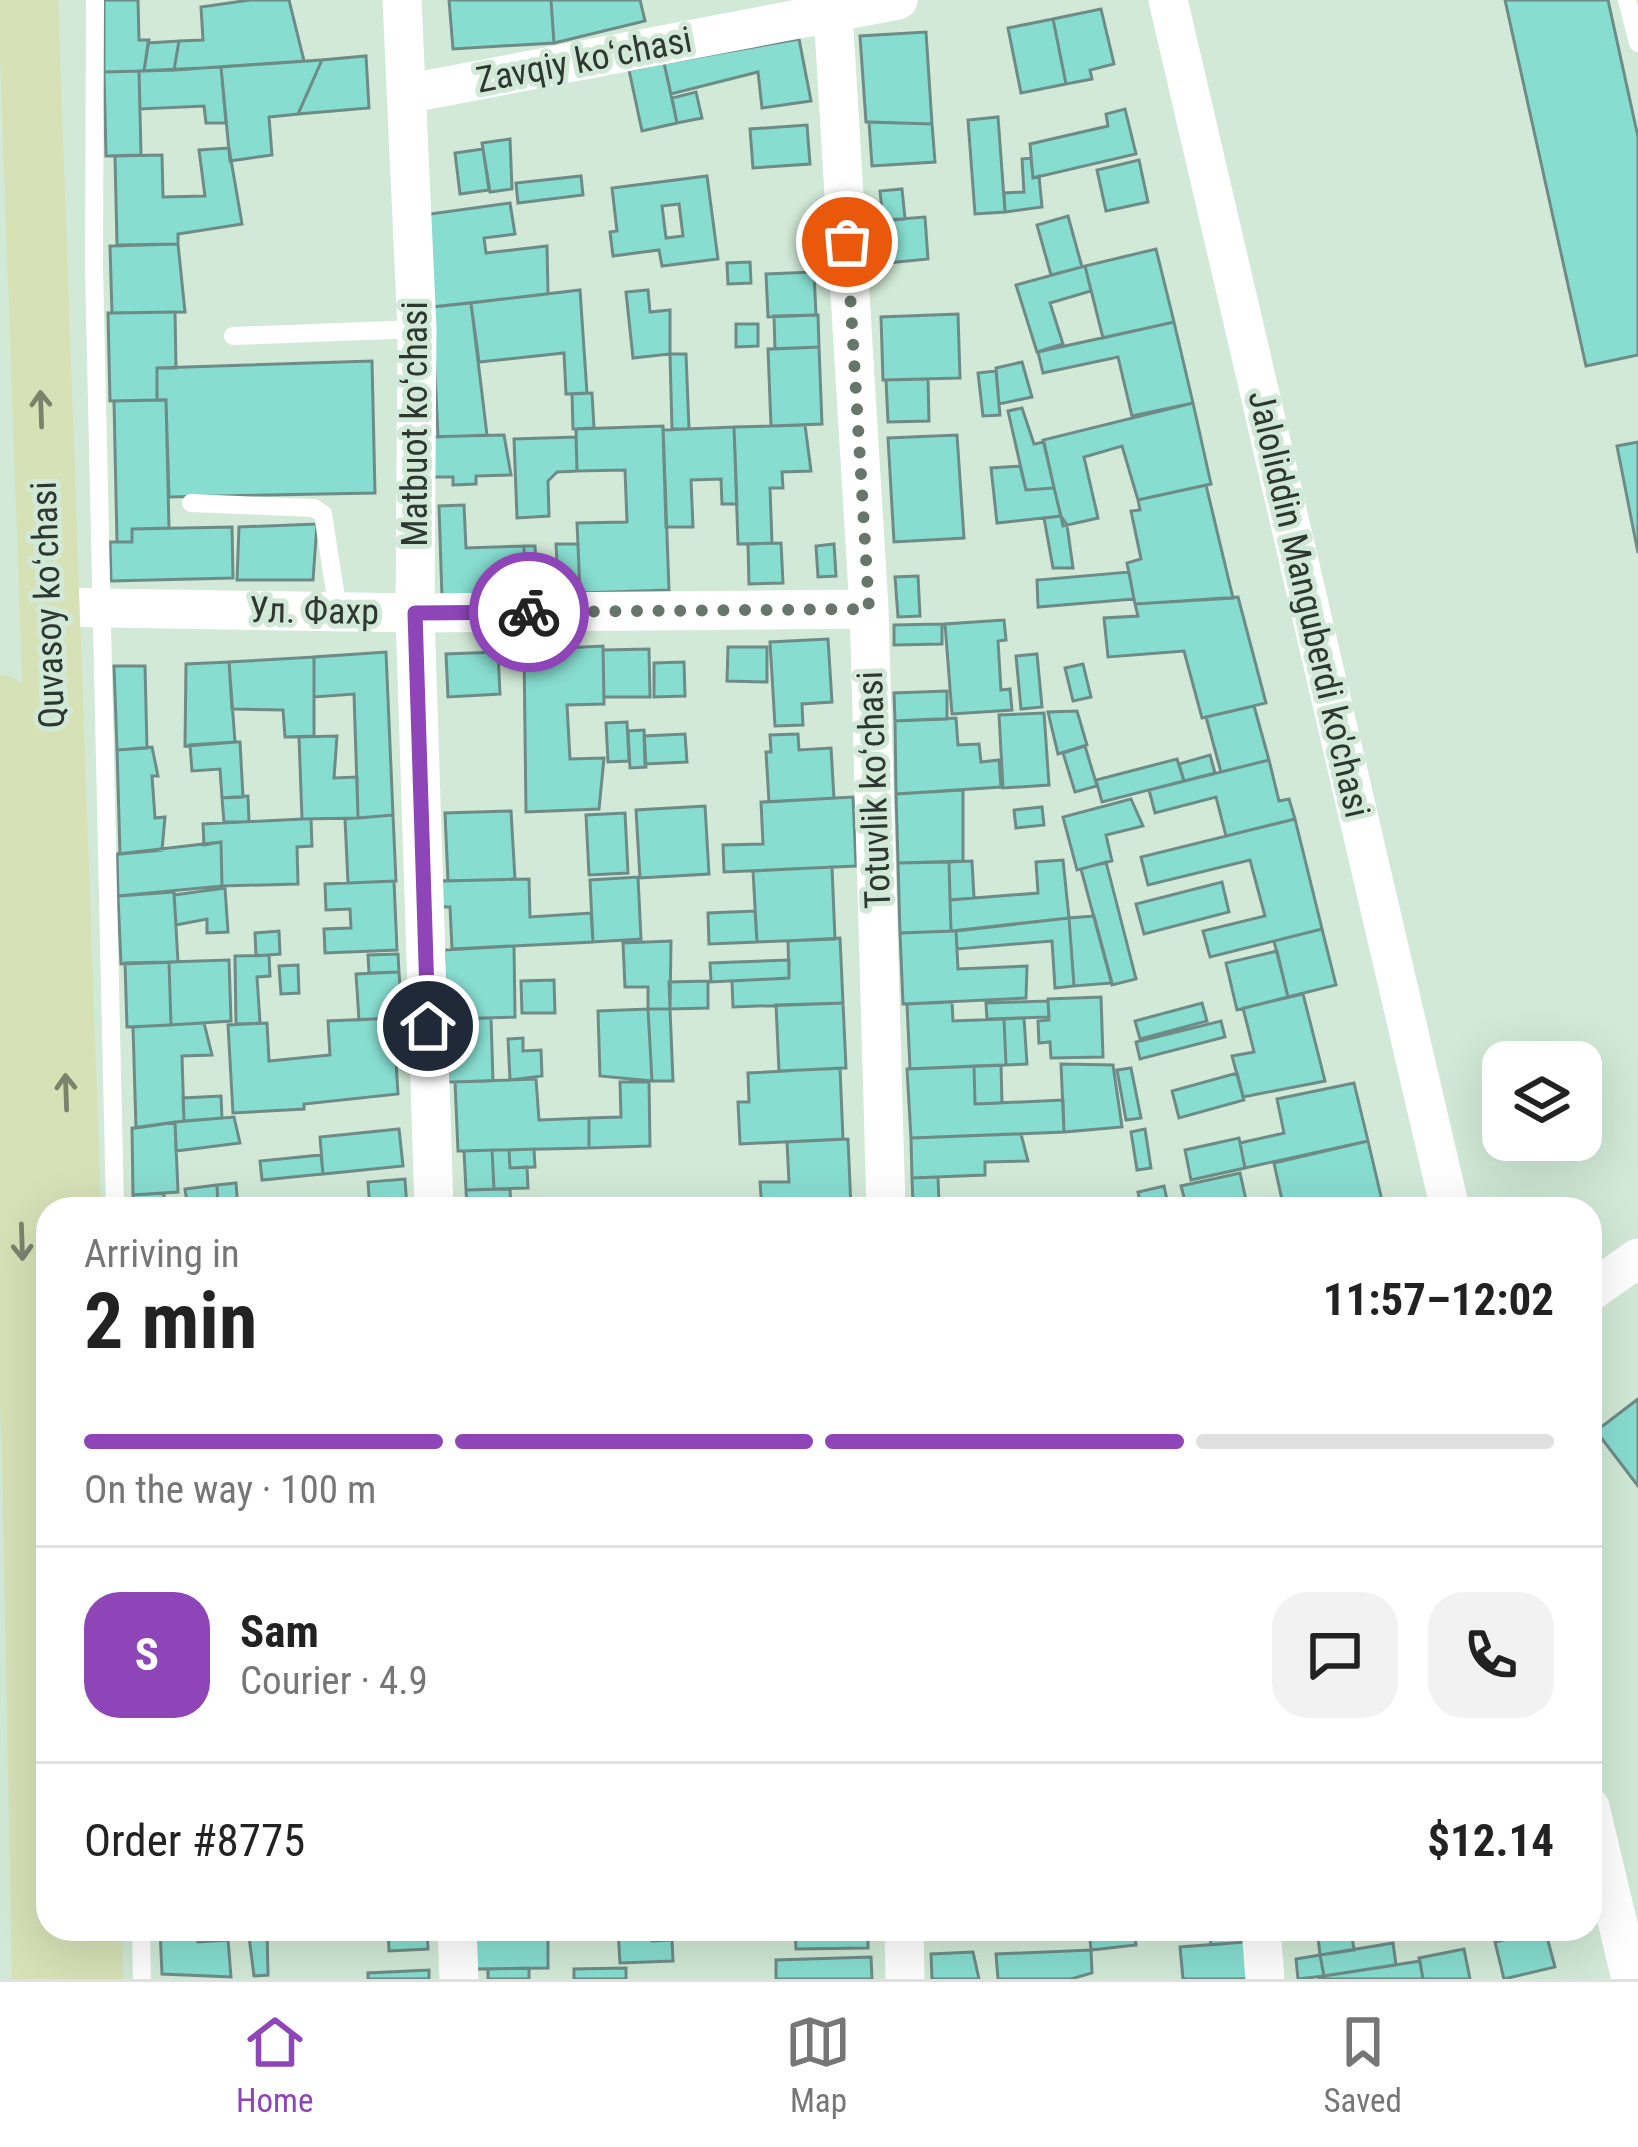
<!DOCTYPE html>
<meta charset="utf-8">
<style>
body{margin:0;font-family:"Roboto Condensed",sans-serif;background:#f2f2f2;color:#222;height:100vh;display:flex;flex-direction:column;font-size:45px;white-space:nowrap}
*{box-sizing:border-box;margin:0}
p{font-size:39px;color:#767676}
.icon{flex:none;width:66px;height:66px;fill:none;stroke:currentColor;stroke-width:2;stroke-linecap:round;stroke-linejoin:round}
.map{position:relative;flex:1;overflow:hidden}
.sheet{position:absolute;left:36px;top:1197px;width:1566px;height:744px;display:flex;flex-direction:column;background:#fff;border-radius:36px;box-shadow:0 12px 48px #0002}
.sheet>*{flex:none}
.fabs{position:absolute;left:1482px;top:1041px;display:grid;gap:24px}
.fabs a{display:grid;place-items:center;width:120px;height:120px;border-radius:24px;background:#fff;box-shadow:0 12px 48px #0002;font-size:60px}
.pin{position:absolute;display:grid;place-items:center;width:102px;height:102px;color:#fff;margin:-51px;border:6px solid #fff;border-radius:50%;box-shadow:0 3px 12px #0007}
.courier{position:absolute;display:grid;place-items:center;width:120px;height:120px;margin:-60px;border:9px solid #8d45b8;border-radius:50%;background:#fff;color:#222;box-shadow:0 3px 15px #0007}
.head em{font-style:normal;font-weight:700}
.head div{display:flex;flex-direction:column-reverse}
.head{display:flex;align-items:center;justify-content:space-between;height:204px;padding:0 48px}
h1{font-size:78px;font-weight:700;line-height:90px}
.bar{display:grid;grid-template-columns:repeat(4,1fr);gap:18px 12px;align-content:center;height:144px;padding:0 48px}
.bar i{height:15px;border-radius:9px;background:#e0e0e0}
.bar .selected{background:#8d45b8}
.bar p{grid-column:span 4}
.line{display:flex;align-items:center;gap:30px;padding:0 48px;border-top:3px solid #e0e0e0}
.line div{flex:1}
.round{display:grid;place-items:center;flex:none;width:126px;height:126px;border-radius:36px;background:#f2f2f2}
.dock{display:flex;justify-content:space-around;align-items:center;height:168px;border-top:3px solid #e0e0e0;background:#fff;font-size:33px;color:#767676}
.dock a{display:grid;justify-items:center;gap:6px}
.dock .selected{color:#8d45b8}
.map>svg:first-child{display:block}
.building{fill:#87ddd0;stroke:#6e8c87;stroke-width:3;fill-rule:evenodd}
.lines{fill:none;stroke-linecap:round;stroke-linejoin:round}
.lane{stroke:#fff;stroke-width:18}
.street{stroke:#fff;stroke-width:39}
.primary{stroke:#d6e1b6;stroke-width:60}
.oneway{stroke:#7a846d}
.done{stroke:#67766b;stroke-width:12;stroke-dasharray:0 21.6}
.route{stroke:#8d45b8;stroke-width:15}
.labels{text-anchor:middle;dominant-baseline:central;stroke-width:10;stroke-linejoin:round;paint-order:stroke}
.street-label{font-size:36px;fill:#2e3831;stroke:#d1e9d6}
</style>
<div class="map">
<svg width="1638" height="1979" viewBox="0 0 1638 1979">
<rect width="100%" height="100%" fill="#d1e9d6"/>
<!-- building -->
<path class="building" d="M104,0H138L139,40H149L144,71L104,72Z
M250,0H289L304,61L174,70L179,41L203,40L201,7Z
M449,0H551L554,43L453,49Z
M551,0H640L645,21L554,43Z
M1505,0H1608L1638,137V355L1586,366Z
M1101,9L1114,64L1090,70L1092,79L1066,84L1053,19Z
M1053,19L1066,84L1021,93L1008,28Z
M926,32L932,124L866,122L860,36Z
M799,39L811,101L762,108L758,72L671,94L664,63Z
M179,41L174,70L144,71L148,43Z
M366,56L369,108L298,114L322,60Z
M322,60L298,114L269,117L272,155L230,161L221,67Z
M664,63L677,123L642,131L629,70Z
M221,67L226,123H206L204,106L140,109L139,71Z
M139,71L141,155L106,156L104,72Z
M696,92L702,118L677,123L672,98Z
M1125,109L1136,154L1033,178L1030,144L1108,126L1106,114Z
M998,117L1005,212L975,214L968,120Z
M869,122L932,124L935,162L872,166Z
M807,125L810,164L753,168L750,129Z
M510,139L512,189L490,192L482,143Z
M229,148L242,224L178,234V244L117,245L115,156L162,155L163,197L205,196L199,150Z
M483,149L489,190L460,194L455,153Z
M1031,158L1033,178L1039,176L1042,207L1005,212L1004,193L1024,192L1022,159Z
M1139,160L1148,202L1106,211L1097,170Z
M581,176L583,195L518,203L516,183Z
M707,176L718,259L662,266L659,250L613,256L610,232L617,231L612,188ZM679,204L683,236L666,238L662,206Z
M902,189L905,219L883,221L880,191Z
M510,203L515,234L484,238L486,253L547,246L548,294L432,307L423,215Z
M1068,216L1082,267L1051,275L1037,225Z
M925,217L928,259L877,264L873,221Z
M178,244L185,312L112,313L110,246Z
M1156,249L1174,322L1103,338L1085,266Z
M750,262L751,283L728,284L727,263Z
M1085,266L1091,291L1050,303L1063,344L1037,352L1016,285Z
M814,272L816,315L768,317L766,274Z
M580,290L587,393L566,394L564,353L479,362L471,303Z
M648,290L650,312L670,310V354L633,358L626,292Z
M471,303L487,435L438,437L432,307Z
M175,312L176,368H157V400L110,401L108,313Z
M958,314L960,378L883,380L881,317Z
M818,315L819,347L775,349L774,316Z
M1174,322L1193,403L1132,416L1118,357L1043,373L1038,352Z
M736,324H758V346L736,347Z
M819,347L822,424L771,426L768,349Z
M670,354H686L689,429H672Z
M372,361L375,493L169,497L166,400H157V368Z
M1022,362L1032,397L999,404L996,368Z
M996,371L1000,415L983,416L978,373Z
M928,379L929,421L888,422L886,380Z
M592,393L594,428L573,429L572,394Z
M166,400L169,528L132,529V542H117L114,401Z
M1193,403L1211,484L1138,500L1122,446L1084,457L1098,518L1063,526L1043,440Z
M1022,408L1034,444L1044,442L1054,488L1026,490L1008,411Z
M805,425L811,471L782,472L783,488H770L772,543L738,544L734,427Z
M663,426L669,590L580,593L577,523L627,522L625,470L577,471L576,429Z
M734,427L737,504H722L721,479L691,480L693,527H666L663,430Z
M504,435L511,475L476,476V484L453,485V477H424L423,437Z
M957,435L964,538L894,542L888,438Z
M576,437L577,471L557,472L548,481L549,516L517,518L514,439Z
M1638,442V553L1617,446Z
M1020,466L1026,490L1054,488L1061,516L997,523L991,468Z
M1206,485L1233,598L1135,604L1127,563L1141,559L1131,511L1140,510L1138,500Z
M464,505L466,548L524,546L525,595L442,598L439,506Z
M1061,516L1067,525L1073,568H1053L1044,518Z
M317,524L313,580H237L239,527Z
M232,527L233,578L111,581L110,542H132V529Z
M781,543L783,583L749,584L748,544Z
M556,544H578L580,593L525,595L524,546H535L536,563L557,562Z
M834,544L836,576L818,577L816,546Z
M1129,572L1134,599L1038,607L1037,580Z
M918,576L920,616L898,617L895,577Z
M1238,597L1266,703L1202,718L1184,651L1108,657L1104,618L1138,616L1135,604Z
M1004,620L1006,640L998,641L1001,690L1010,689L1012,710L952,714L945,624Z
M942,624V644L894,645V625Z
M828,639L832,702L802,704L803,725L775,726L770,642Z
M603,646L604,704L567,705L570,759L604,758L599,809L526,812L524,650Z
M728,647H767V682L727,681Z
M649,649L650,697H604L603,650Z
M386,652L393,815L358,818L354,694L314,697V657Z
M498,652L500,694L448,697L446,654Z
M1037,654L1042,707L1021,709L1016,656Z
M314,657V736L285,737L283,710L232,709L229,662Z
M229,662L235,742L185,746L186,664Z
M684,662L685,696L654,697V663Z
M1083,664L1091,697L1073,701L1065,668Z
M114,666H145L147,748L117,750Z
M947,691V719L895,721L894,693Z
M1254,706L1269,760L1221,772L1206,717Z
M1077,711L1087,745L1058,754L1048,712Z
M1044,713L1049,785L1003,788L999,715Z
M956,718L958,745L979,744L981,762L999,760L1001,787L896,794L895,721Z
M627,722L629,761L608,762L606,723Z
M644,730L646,767L630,768L628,731Z
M685,734L687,762L645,764L644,736Z
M798,734L799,750L831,748L834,798L769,802L766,752H771L770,735Z
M337,736L334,778L357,777L358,818L302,819L299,737Z
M235,742H240L243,797L222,798L220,769L192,771L190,745Z
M1085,746L1097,786L1075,792L1063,753Z
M152,747L158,776H152L155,818L165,817L162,850L120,854L117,750Z
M1210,755L1215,773L1184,781L1179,764Z
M1177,759L1184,781L1102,802L1096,780Z
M1269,760L1279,801L1289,799L1295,819L1226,836L1216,797L1155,813L1149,790Z
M963,790V861L898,863L896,794Z
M248,796L249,822H224L222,798Z
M853,797L856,866L724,872L723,845L763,844L761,802Z
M1131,799L1143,826L1106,835L1112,861L1077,870L1063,817Z
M705,806L709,874L640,878L636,810Z
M1042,807L1044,825L1016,828L1014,810Z
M511,811L515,879L448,881L445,813Z
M625,813L628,873L589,875L586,815Z
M393,815L396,881L348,883L345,819Z
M302,819H311L312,846L297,847L298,884L222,886L221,842L204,845L203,824Z
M1295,819L1322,929L1210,957L1203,931L1265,916L1250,860L1148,885L1141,857Z
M221,842L222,886L118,896L117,854Z
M1063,860L1069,918L951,931L950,900L1038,893L1036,862Z
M972,861L974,898L950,900L949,862Z
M949,862L951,931L900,933L898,863Z
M1106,862L1136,979L1112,985L1081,869Z
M832,867L835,939L757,942L753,871Z
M638,877L641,939L593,942L590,880Z
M529,879L530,917L591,913L593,942L452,949L450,907H440L439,881Z
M394,881L397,950L325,953L324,929L351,928L350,909L326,910L325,884Z
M1222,882L1229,912L1144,934L1136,904Z
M225,888L228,932L207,933V919L176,925L174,895Z
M174,892L178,962L121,964L118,896Z
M755,911L757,942L709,944L708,913Z
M1094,916L1112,983L1074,986L1069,918Z
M1069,918L1074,986L1055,988L1052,941L957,949L956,931Z
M1322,929L1336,985L1288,997L1274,941Z
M279,931L280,954L256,956L255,933Z
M956,931L958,969L1027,966L1026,998L903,1004L900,933Z
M840,938L843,1003L733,1007L732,981L789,978L788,941Z
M671,941L670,1009H648V987H625L623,943Z
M514,946L515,1017L446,1019L444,950Z
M1277,951L1288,997L1237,1010L1226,963Z
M398,954L399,972L369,973L368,955Z
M269,955L270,976L257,977L260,1023L236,1024L235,956Z
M229,960L231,1021L171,1025L169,962Z
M789,960V978L711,982L710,963Z
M169,962L171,1025L127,1027L125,963Z
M298,965L299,993L281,994L279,966Z
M399,972L402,1017L359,1020L356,974Z
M554,980L555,1013H522L521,981Z
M708,981V1008L670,1009L669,982Z
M1303,994L1325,1081L1243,1097L1232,1056L1254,1052L1243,1008Z
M1101,997L1103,1057L1051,1058L1050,1042L1039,1043L1038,1021L1049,1020L1048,999Z
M1048,1001L1049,1017L987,1019L986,1003Z
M952,1002L953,1021L1004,1019L1006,1065L910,1069L907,1004Z
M843,1003L846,1068L779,1071L776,1005Z
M1202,1003L1207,1021L1140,1039L1135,1021Z
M648,1009H670L673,1081H652Z
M648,1009L652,1081L600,1076L598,1011Z
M417,1017L418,1044L395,1046L398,1094L304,1104V1109L233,1113L228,1025L267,1023L269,1061L330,1055L328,1021Z
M491,1018L493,1081L448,1082L446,1019Z
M1024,1018L1027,1064L1006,1065L1004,1019Z
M1221,1021L1225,1037L1140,1059L1136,1042Z
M204,1023L212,1055L182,1056L184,1121L136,1128L133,1027Z
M523,1038V1051L541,1050L542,1076L510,1080L508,1039Z
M1061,1064L1113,1065L1122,1127L1064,1132Z
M1001,1065L1002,1103L975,1104L974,1066Z
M974,1066L975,1104L1063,1100L1064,1132L911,1138L907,1069Z
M840,1068L843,1139L740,1144L738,1102H749L748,1073Z
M1131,1068L1141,1118L1126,1120L1117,1070Z
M1237,1073L1244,1100L1179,1118L1172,1091Z
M536,1079L539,1120L589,1118V1148L458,1151L455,1082Z
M620,1082H649L650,1146L589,1148V1118L621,1117Z
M1354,1083L1368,1141L1245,1168L1240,1143L1284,1133L1277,1099Z
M221,1096L222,1118L184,1121L183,1098Z
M234,1117L240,1143L176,1151L175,1122Z
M175,1122L178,1192L133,1195L132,1128Z
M399,1129L403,1166L323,1174L320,1137Z
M1145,1129L1151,1168L1137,1170L1131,1132Z
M1021,1134L1028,1161L985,1162V1175L912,1178L911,1138Z
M1239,1138L1245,1168L1191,1180L1185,1150Z
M848,1139L851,1208L762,1209L760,1182H789L787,1142Z
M1368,1141L1384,1209H1284L1274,1163Z
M534,1149L535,1167L510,1168L509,1150Z
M492,1150H509L510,1168L527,1167L528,1188L494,1189Z
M492,1150L494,1189L466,1190L464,1151Z
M321,1155L323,1174L262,1180L260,1161Z
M1240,1173L1248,1209H1187L1181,1186Z
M938,1177L939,1203L913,1204L912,1178Z
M405,1179L407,1209H370L368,1182Z
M236,1183L238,1209H209L218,1208L217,1185Z
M217,1185L218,1208L188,1209L185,1189Z
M1164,1186L1169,1209H1142L1138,1192Z
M510,1189L511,1209H467L466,1190Z
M164,1193V1209H133V1195Z
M1638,1399V1486L1596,1431Z
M160,1929H198V1942L228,1940L231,1977L162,1974Z
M248,1929H267L268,1975L254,1976Z
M388,1929H427L428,1949L389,1951Z
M472,1929H548V1968L473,1969Z
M618,1929H651L652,1941L672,1940L673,1961L620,1963Z
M1089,1929H1134L1136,1945L1091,1950Z
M1209,1929H1243L1245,1942L1211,1945Z
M1317,1929H1351L1354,1950L1320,1955Z
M868,1930V1948L796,1949L795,1931Z
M1545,1930L1555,1967L1504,1979L1495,1942Z
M1245,1942L1248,1979H1183L1180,1947Z
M1393,1943L1396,1965L1324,1976L1320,1955Z
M1464,1949L1470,1979H1423L1419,1958Z
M1091,1950L1092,1973L1071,1979H998L996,1954Z
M973,1952L979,1979H932L931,1954Z
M1320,1955L1324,1976L1298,1979L1296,1959Z
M871,1957L872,1979H776V1960Z
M1420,1961L1423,1979H1318L1324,1976Z
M529,1968V1979H488V1969Z
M626,1968V1979H574V1969Z
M429,1970V1979H368V1973Z"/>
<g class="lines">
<!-- lane -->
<path class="lane" d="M95,0L94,267L115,1209
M1627,0L1638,43
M233,336L417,329
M191,503L314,508L323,514L338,611
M141,1929L142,1979"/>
<!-- street -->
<path class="street" d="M402,0L417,329L415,613L434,1209
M1168,0L1450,1209
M833,12L869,609L886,1209
M411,93L898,0
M47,607L415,613L869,609
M1590,1292L1638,1258
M1590,1807L1631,1979
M457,1929L459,1979
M904,1929L905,1979
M1261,1929L1265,1979"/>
<!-- primary -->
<path class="primary" d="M28,0L71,1209
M0,705L32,1453L42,1979
M92,1929L93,1979"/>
</g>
<!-- one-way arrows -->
<defs><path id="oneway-shaft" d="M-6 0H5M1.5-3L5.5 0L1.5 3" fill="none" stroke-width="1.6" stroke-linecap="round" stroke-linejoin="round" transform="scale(3)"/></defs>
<g class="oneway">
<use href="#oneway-shaft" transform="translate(41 409) rotate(-92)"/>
<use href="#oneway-shaft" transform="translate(66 1092) rotate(-92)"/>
<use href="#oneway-shaft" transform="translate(22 1242) rotate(88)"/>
</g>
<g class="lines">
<!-- done -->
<path class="done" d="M529,612L869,609L847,242"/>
<!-- route -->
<path class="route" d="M428,1026L415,613L529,612"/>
</g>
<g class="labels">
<!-- street labels -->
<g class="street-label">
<text transform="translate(584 60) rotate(-11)">Zavqiy koʻchasi</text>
<text transform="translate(415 424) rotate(-90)">Matbuot koʻchasi</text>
<text transform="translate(1309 604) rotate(77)">Jaloliddin Manguberdi ko'chasi</text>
<text transform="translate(48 605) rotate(-92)">Quvasoy koʻchasi</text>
<text transform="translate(314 611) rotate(1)">Ул. Фахр</text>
<text transform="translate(874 790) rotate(-92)">Totuvlik koʻchasi</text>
</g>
</g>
</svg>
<div class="fabs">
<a><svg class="icon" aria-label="layers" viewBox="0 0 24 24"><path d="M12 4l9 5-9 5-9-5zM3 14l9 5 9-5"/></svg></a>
</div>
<div class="pin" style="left:847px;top:242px;background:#ea580c"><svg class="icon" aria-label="bag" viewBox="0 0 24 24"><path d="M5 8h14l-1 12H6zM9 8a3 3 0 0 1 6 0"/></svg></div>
<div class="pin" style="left:428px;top:1026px;background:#1f2937"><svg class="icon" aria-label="home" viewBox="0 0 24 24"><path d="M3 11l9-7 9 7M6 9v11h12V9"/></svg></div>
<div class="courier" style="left:529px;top:612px"><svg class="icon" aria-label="bike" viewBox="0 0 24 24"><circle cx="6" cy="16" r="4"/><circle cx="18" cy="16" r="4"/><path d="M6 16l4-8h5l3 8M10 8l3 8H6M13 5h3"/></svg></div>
<section class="sheet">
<div class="head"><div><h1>2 min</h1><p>Arriving in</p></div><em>11:57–12:02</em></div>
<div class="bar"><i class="selected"></i><i class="selected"></i><i class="selected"></i><i></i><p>On the way · 100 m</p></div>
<div class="line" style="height:216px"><b class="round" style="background:#8d45b8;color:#fff">S</b><div><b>Sam</b><p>Courier · 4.9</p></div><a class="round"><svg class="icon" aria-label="chat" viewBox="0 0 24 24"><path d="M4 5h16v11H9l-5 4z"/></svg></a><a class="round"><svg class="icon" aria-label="phone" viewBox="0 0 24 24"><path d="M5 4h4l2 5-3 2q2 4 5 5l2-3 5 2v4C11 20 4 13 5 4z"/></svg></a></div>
<div class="line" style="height:156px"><div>Order #8775</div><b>$12.14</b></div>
</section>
</div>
<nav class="dock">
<a class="selected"><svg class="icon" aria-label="home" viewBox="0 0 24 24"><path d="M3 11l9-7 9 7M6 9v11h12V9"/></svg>Home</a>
<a><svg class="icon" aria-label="map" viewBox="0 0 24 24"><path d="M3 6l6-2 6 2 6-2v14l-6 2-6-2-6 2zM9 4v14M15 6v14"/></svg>Map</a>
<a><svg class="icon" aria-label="saved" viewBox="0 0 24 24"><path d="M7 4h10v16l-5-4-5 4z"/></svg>Saved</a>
</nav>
